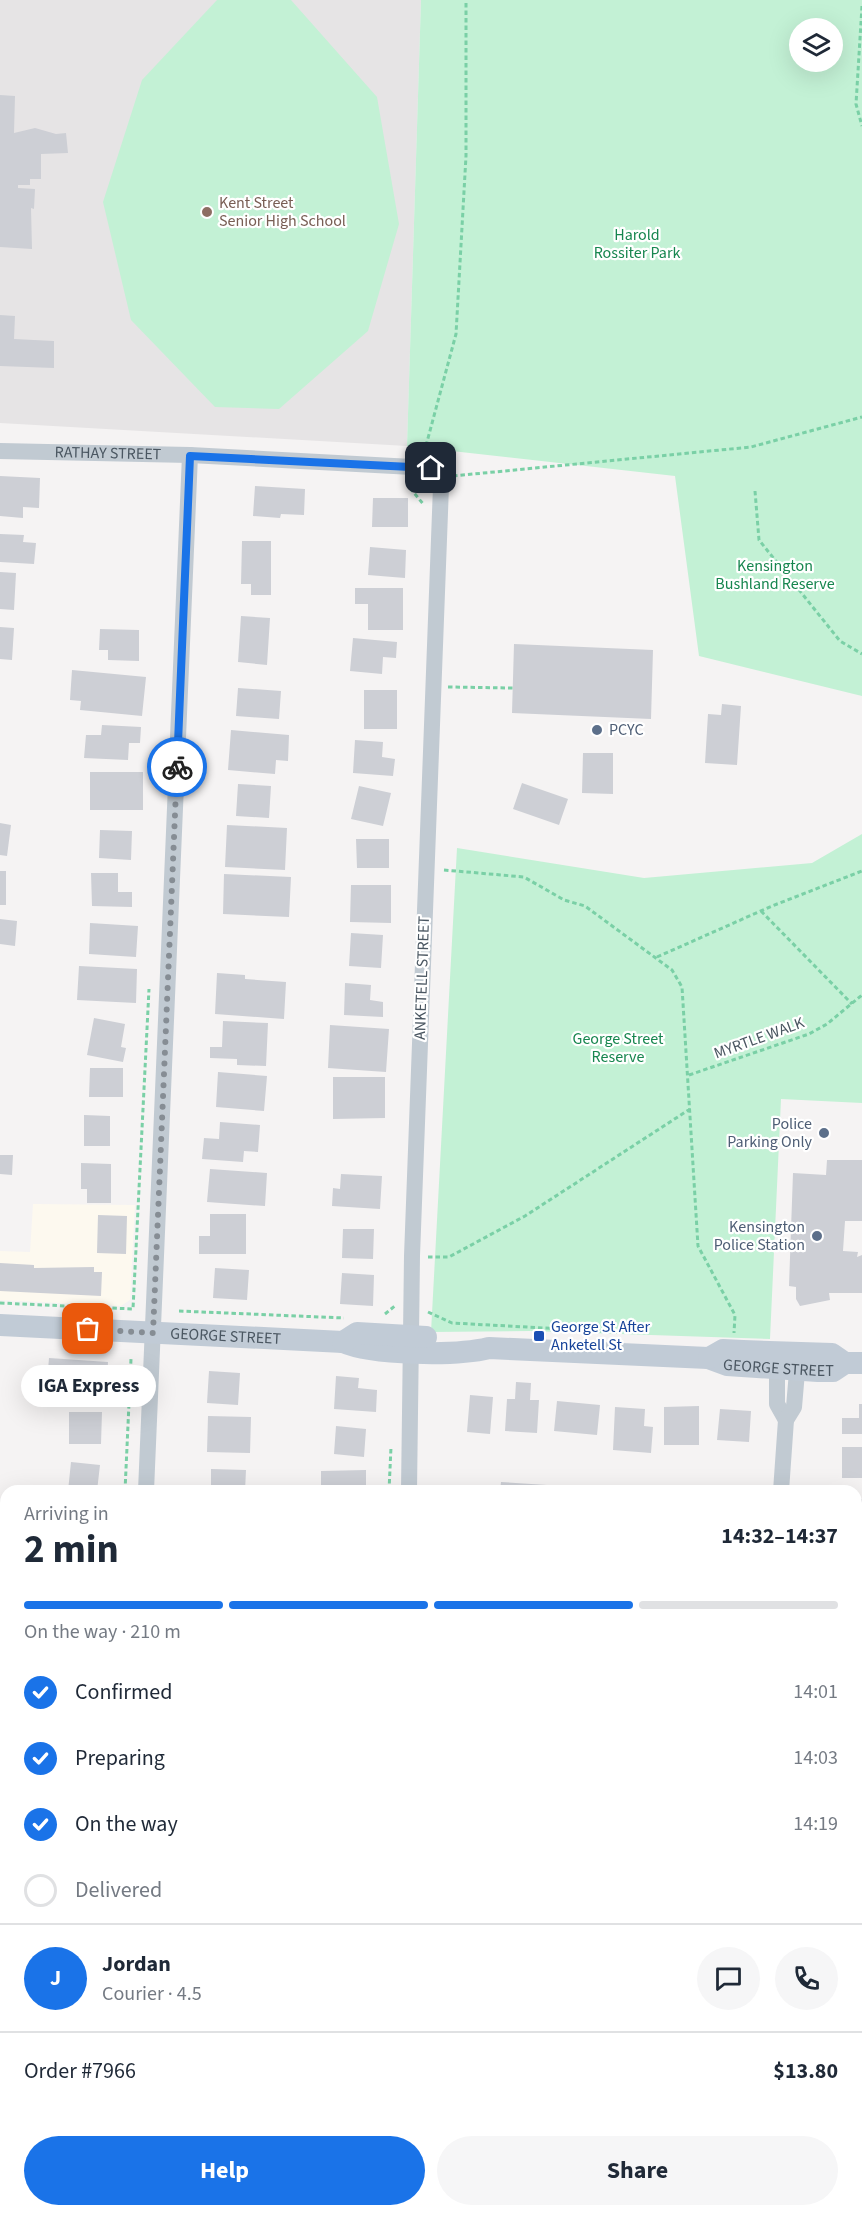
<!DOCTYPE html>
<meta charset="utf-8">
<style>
body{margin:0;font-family:"Source Sans 3",sans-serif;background:#f6f6f7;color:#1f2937;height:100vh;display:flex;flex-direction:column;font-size:22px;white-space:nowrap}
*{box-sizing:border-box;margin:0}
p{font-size:20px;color:#747a83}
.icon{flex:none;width:33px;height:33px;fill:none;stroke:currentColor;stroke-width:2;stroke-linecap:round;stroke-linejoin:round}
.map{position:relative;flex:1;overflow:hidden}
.details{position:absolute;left:0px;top:1485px;width:862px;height:732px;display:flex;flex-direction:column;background:#fff;border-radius:18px 18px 0 0;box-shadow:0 6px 24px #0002}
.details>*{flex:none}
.controls{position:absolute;left:789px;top:18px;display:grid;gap:12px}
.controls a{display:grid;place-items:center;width:54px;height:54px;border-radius:50%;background:#fff;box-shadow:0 6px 24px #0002;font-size:30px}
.pin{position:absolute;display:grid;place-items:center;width:51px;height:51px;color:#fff;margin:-26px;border-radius:12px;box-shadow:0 3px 9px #0006}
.courier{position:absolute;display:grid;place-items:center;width:60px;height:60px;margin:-30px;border:4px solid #1a73e8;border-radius:50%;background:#fff;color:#222;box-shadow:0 2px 8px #0007}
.bubble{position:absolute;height:42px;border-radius:21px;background:#fff;box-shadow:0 6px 24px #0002;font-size:20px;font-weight:700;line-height:42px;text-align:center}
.summary em{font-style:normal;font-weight:700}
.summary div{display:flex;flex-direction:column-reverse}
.summary{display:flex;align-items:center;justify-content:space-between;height:102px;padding:0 24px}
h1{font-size:39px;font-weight:700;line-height:45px}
.bar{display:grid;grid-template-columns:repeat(4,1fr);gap:9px 6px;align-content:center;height:72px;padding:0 24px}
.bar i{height:8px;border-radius:4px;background:#e0e1e3}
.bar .current{background:#1a73e8}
.bar p{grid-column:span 4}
.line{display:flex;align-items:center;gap:15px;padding:0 24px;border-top:2px solid #e0e1e3}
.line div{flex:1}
.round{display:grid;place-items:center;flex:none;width:63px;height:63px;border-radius:32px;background:#f6f6f7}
ol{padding:0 24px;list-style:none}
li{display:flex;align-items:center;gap:18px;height:66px}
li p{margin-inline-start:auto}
li .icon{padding:6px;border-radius:50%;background:#1a73e8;color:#fff;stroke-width:4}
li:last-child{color:#747a83}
li i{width:33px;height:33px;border:3px solid #e0e1e3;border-radius:50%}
.action{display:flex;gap:12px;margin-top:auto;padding:12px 24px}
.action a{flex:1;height:69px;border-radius:36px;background:#1a73e8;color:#fff;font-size:24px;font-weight:700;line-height:69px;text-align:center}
.action a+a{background:#f6f6f7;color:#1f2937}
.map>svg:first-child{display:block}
.commercial{fill:#fdf9ef}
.education{fill:#e6e4e5}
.green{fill:#c3f1d5;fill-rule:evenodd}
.building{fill:#cdcfd5}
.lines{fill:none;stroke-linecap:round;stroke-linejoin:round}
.path{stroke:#7ad0a6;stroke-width:3;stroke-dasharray:4.5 3;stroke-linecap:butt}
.street{stroke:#c1cad2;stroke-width:16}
.secondary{stroke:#c1cbd6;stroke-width:22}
.done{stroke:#868d94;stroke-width:6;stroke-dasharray:0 10.8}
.route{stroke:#1a73e8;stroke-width:8}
.education-dot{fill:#8d6e63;stroke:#fff;stroke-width:2}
.service-dot{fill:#5c6f8a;stroke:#fff;stroke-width:2}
.transit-dot{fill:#1a4fb4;stroke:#fff;stroke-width:2}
.labels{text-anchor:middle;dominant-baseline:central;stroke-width:4.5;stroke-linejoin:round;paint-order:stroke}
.education-label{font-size:16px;fill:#785e54;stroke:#fff;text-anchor:start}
.park-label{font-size:16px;fill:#17864f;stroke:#fff}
.street-label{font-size:16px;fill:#4a5661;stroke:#fff}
.service-label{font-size:16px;fill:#4e5e75;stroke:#fff;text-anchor:end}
.transit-label{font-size:16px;fill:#164399;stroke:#fff;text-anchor:start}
</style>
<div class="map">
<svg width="862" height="2217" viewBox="0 0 862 2217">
<rect width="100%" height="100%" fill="#f5f3f3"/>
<!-- commercial -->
<path class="commercial" d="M33,1204L135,1205L130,1300L121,1306L0,1300V1251L30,1252Z"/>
<!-- education -->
<path class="education" d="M0,0H421L407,446L0,423Z"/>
<!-- green -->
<path class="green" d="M217,0H291L377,97L399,224L368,331L279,409L215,407L131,320L103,202L142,80Z
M421,0H862V696L699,656L675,476L407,446ZM832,28V62H800V28Z
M862,834V1103L781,1099L770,1339L530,1331L431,1332L457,848L644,878L812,863Z"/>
<!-- building -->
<path class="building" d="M0,95L15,96L14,133L35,128L56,134L66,133L68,153L41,154V179H30V185H18V188L35,189L34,209L31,208L32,249L0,247Z
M0,315L15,316L14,339L54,341V368L0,366Z
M0,476L40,478L39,508L23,507V518L0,516Z
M255,486L305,489L304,515L281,514L280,518L253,516Z
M373,498H408V527H372Z
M0,534L24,535L23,542L36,543L34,564L0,562Z
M242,541H271V595H251V584H241Z
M370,547L406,550L405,578L368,575Z
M0,572L16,573L14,610L0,609Z
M355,588H403V630H368V604H355Z
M241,616L270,618L267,665L238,662Z
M0,627L14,628L12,660L0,659Z
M100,629L139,630V661L108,660V650H99Z
M353,638L397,642L396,658L383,657L382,674L350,671Z
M514,644L653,650L651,719L512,713Z
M72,670L146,677L142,716L80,710L81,701L70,700Z
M238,688L281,691L279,719L236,716Z
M364,690H397V729H364Z
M722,704L741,706L737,765L705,763L708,714L721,715Z
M102,725L141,727L140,743H129L128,760L84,758L86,735H101Z
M231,730L289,735L288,761L276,760L275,774L228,770Z
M355,740L383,742L382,757L395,759L393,776L353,773Z
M583,753H613V794L582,793Z
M90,772H143V810H90Z
M522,783L568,799L559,825L513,809Z
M238,784L271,786L269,818L236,816Z
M359,786L391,793L383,826L351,819Z
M0,823L11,825L7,856L0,855Z
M227,825L287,828L285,870L225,867Z
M100,830L132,831L131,860L99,858Z
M356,839H389V868H357Z
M0,871H6V905H0Z
M91,873H118V892H132V907L92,906Z
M224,874L291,877L289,917L223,914Z
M351,885H391V923L350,922Z
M0,919L17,921L15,946L0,944Z
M90,923L138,926L136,957L89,954Z
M351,933L383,935L381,968L349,966Z
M79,966L137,969L136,1003L77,1000Z
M217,973L245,975V979L286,982L284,1019L215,1014Z
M345,983L371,985L370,1000L383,1002V1017L344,1015Z
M94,1018L125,1024L121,1047L126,1048L123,1062L87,1055Z
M223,1021L268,1023L266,1066L237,1065V1059L210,1058V1047H222Z
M330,1025L389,1029L386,1072L328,1068Z
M90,1068H123V1097H89Z
M218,1072L267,1076L264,1111L216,1107Z
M333,1077H385V1118L333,1119Z
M84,1115L110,1116V1146H84Z
M220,1122L260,1125L258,1152L244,1151L243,1162L202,1159L204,1138L219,1139Z
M0,1155H13L12,1175L0,1174Z
M827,1160H862V1221H845L843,1251L858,1252L857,1257L862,1255V1293H829L830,1300L800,1306L796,1299V1287L789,1286L793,1173L826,1175Z
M81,1163L111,1164V1203H87V1189H81Z
M210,1169L267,1173L265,1206L207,1202Z
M341,1174L382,1176L380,1209L332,1206L333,1188L340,1189Z
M210,1214H246V1254H199V1236H210Z
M98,1215L127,1216L126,1254L97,1253Z
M343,1229H374L373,1259L342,1258Z
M0,1263L34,1265V1268L94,1267V1272H102L101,1296L0,1291Z
M215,1268L249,1270L247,1300L213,1298Z
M342,1273L374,1275L373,1306L340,1304Z
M49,1358L108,1362L107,1383H114L113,1400L46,1395Z
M209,1371L240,1373L238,1405L207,1403Z
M336,1376L359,1378L358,1388L377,1390L376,1412L334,1409Z
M516,1382L531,1383L530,1400H539L537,1433L505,1431L507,1399H515Z
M470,1395L493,1397L490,1434L467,1432Z
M557,1401L600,1405L597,1435L554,1431Z
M859,1404H862V1434H842V1418H859Z
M699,1406V1445H664V1407Z
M615,1407L645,1409L644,1426L653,1427L651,1453L613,1450Z
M720,1409L751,1411L749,1442L717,1440Z
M69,1412H102L101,1444H69Z
M208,1416L251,1417L250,1453L207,1452Z
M336,1426L366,1429L364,1457L334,1454Z
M842,1447H862V1478H842Z
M71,1462L100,1465L97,1491H68Z
M211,1469L246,1470L245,1491H211Z
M366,1470V1491H337V1487H321V1471Z
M501,1482L547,1485V1491H500Z
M856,1498L862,1499V1536H856Z
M856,1547H862V1585H856Z
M856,1592H862V1631H856Z
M856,1646H862V1684H856Z
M862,1690V1721L856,1722V1691Z
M856,1740H862V1766H856Z
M856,1795H861L858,1822H856Z
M856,2052H862V2081H856Z
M856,2103H862V2127H856Z
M658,2211H709V2217H658Z
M796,2211H845V2217H796Z"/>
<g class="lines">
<!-- path -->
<path class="path" d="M862,6L856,104L862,126
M424,453L456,334L466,156V0
M453,476L751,447L862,417
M410,488L424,505
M755,491L759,540L840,641L862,654
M448,687L513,688
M444,870L524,877L564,900L585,906L672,970L682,987L698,1246L735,1315L734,1333
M761,911L852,1004
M657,957L772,906L862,871
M689,1075L809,1034L827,1024L862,995
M428,1257H449L525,1216L690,1109
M0,1303L133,1309L149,989
M179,1311L344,1318
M428,1312L452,1323L619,1332
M385,1314L396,1305
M125,1491L131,1359
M389,1491L391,1447"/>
<!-- street -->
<g class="street">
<path id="s1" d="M0,451L190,455L431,468L441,486L412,1256L409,1491"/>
<path d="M777,1359V1404L786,1420"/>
<path d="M146,1491L190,455"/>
<path d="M781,1491L786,1420L794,1407L798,1360"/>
<path d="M856,1862L862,1863"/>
<path d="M0,2074H6"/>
<path d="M750,2217V2211"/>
</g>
<!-- secondary -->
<g class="secondary">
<path id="s2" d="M0,1325L343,1342C372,1355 457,1356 489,1348L708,1358L727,1365L818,1371H833L845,1363"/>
<path d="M343,1342L357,1333L426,1337"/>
<path d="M709,1358L723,1350L743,1351L832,1354L845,1363H862"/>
</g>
</g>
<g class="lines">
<!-- done -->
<path class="done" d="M88,1329L153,1333L177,767"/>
<!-- route -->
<path class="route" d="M177,767L190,456L431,468"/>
</g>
<!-- markers -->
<circle class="education-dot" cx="207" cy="212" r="6"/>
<g class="service-dot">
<circle cx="597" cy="730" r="6"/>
<circle cx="824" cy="1133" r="6"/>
<circle cx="817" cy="1236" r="6"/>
</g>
<rect class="transit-dot" x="533" y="1330" width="12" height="12" rx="3"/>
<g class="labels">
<!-- education labels -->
<g class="education-label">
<text x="219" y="203">Kent Street<tspan x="219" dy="18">Senior High School</tspan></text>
</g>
<!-- park labels -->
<g class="park-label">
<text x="637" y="235">Harold<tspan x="637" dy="18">Rossiter Park</tspan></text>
<text x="775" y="566">Kensington<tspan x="775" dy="18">Bushland Reserve</tspan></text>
<text x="618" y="1039">George Street<tspan x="618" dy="18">Reserve</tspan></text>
</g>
<!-- street labels -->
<g class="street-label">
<text stroke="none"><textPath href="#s1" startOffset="108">RATHAY STREET</textPath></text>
<text transform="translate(422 978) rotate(-88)">ANKETELL STREET</text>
<text transform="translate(759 1038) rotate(-20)">MYRTLE WALK</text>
<text stroke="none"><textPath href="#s2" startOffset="226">GEORGE STREET</textPath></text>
<text stroke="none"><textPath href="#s2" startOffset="782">GEORGE STREET</textPath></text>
</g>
<!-- service labels -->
<g class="service-label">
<text x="609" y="730" text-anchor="start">PCYC</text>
<text x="812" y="1124">Police<tspan x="812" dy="18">Parking Only</tspan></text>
<text x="805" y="1227">Kensington<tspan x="805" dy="18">Police Station</tspan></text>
</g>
<!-- transit labels -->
<g class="transit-label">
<text x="551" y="1327">George St After<tspan x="551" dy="18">Anketell St</tspan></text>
</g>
</g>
</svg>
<div class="controls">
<a><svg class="icon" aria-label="layers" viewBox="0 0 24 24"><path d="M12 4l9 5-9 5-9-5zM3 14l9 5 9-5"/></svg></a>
</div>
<div class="pin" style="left:88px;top:1329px;background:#ea580c"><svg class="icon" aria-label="bag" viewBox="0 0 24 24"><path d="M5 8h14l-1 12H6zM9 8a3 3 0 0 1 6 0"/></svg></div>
<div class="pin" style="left:431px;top:468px;background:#1f2937"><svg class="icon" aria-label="home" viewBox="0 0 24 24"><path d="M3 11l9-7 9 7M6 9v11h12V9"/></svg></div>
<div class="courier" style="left:177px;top:767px"><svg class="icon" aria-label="bike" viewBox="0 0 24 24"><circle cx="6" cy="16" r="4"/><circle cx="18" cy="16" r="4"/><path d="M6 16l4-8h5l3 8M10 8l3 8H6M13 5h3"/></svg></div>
<div class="bubble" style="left:21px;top:1365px;width:135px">IGA Express</div>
<section class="details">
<div class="summary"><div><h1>2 min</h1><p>Arriving in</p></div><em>14:32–14:37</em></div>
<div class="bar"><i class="current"></i><i class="current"></i><i class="current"></i><i></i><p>On the way · 210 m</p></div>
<ol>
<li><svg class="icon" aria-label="check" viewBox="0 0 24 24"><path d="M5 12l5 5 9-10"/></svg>Confirmed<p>14:01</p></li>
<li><svg class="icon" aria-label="check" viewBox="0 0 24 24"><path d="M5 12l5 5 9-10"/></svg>Preparing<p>14:03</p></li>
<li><svg class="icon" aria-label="check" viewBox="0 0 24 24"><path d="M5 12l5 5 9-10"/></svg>On the way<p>14:19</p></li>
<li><i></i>Delivered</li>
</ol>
<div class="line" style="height:108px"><b class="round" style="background:#1a73e8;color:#fff">J</b><div><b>Jordan</b><p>Courier · 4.5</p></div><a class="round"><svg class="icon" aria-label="chat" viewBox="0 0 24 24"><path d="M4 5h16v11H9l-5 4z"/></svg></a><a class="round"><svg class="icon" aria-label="phone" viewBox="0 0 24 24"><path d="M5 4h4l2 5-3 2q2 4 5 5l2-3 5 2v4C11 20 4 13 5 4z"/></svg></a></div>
<div class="line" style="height:78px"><div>Order #7966</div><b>$13.80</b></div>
<div class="action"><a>Help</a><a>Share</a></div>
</section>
</div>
